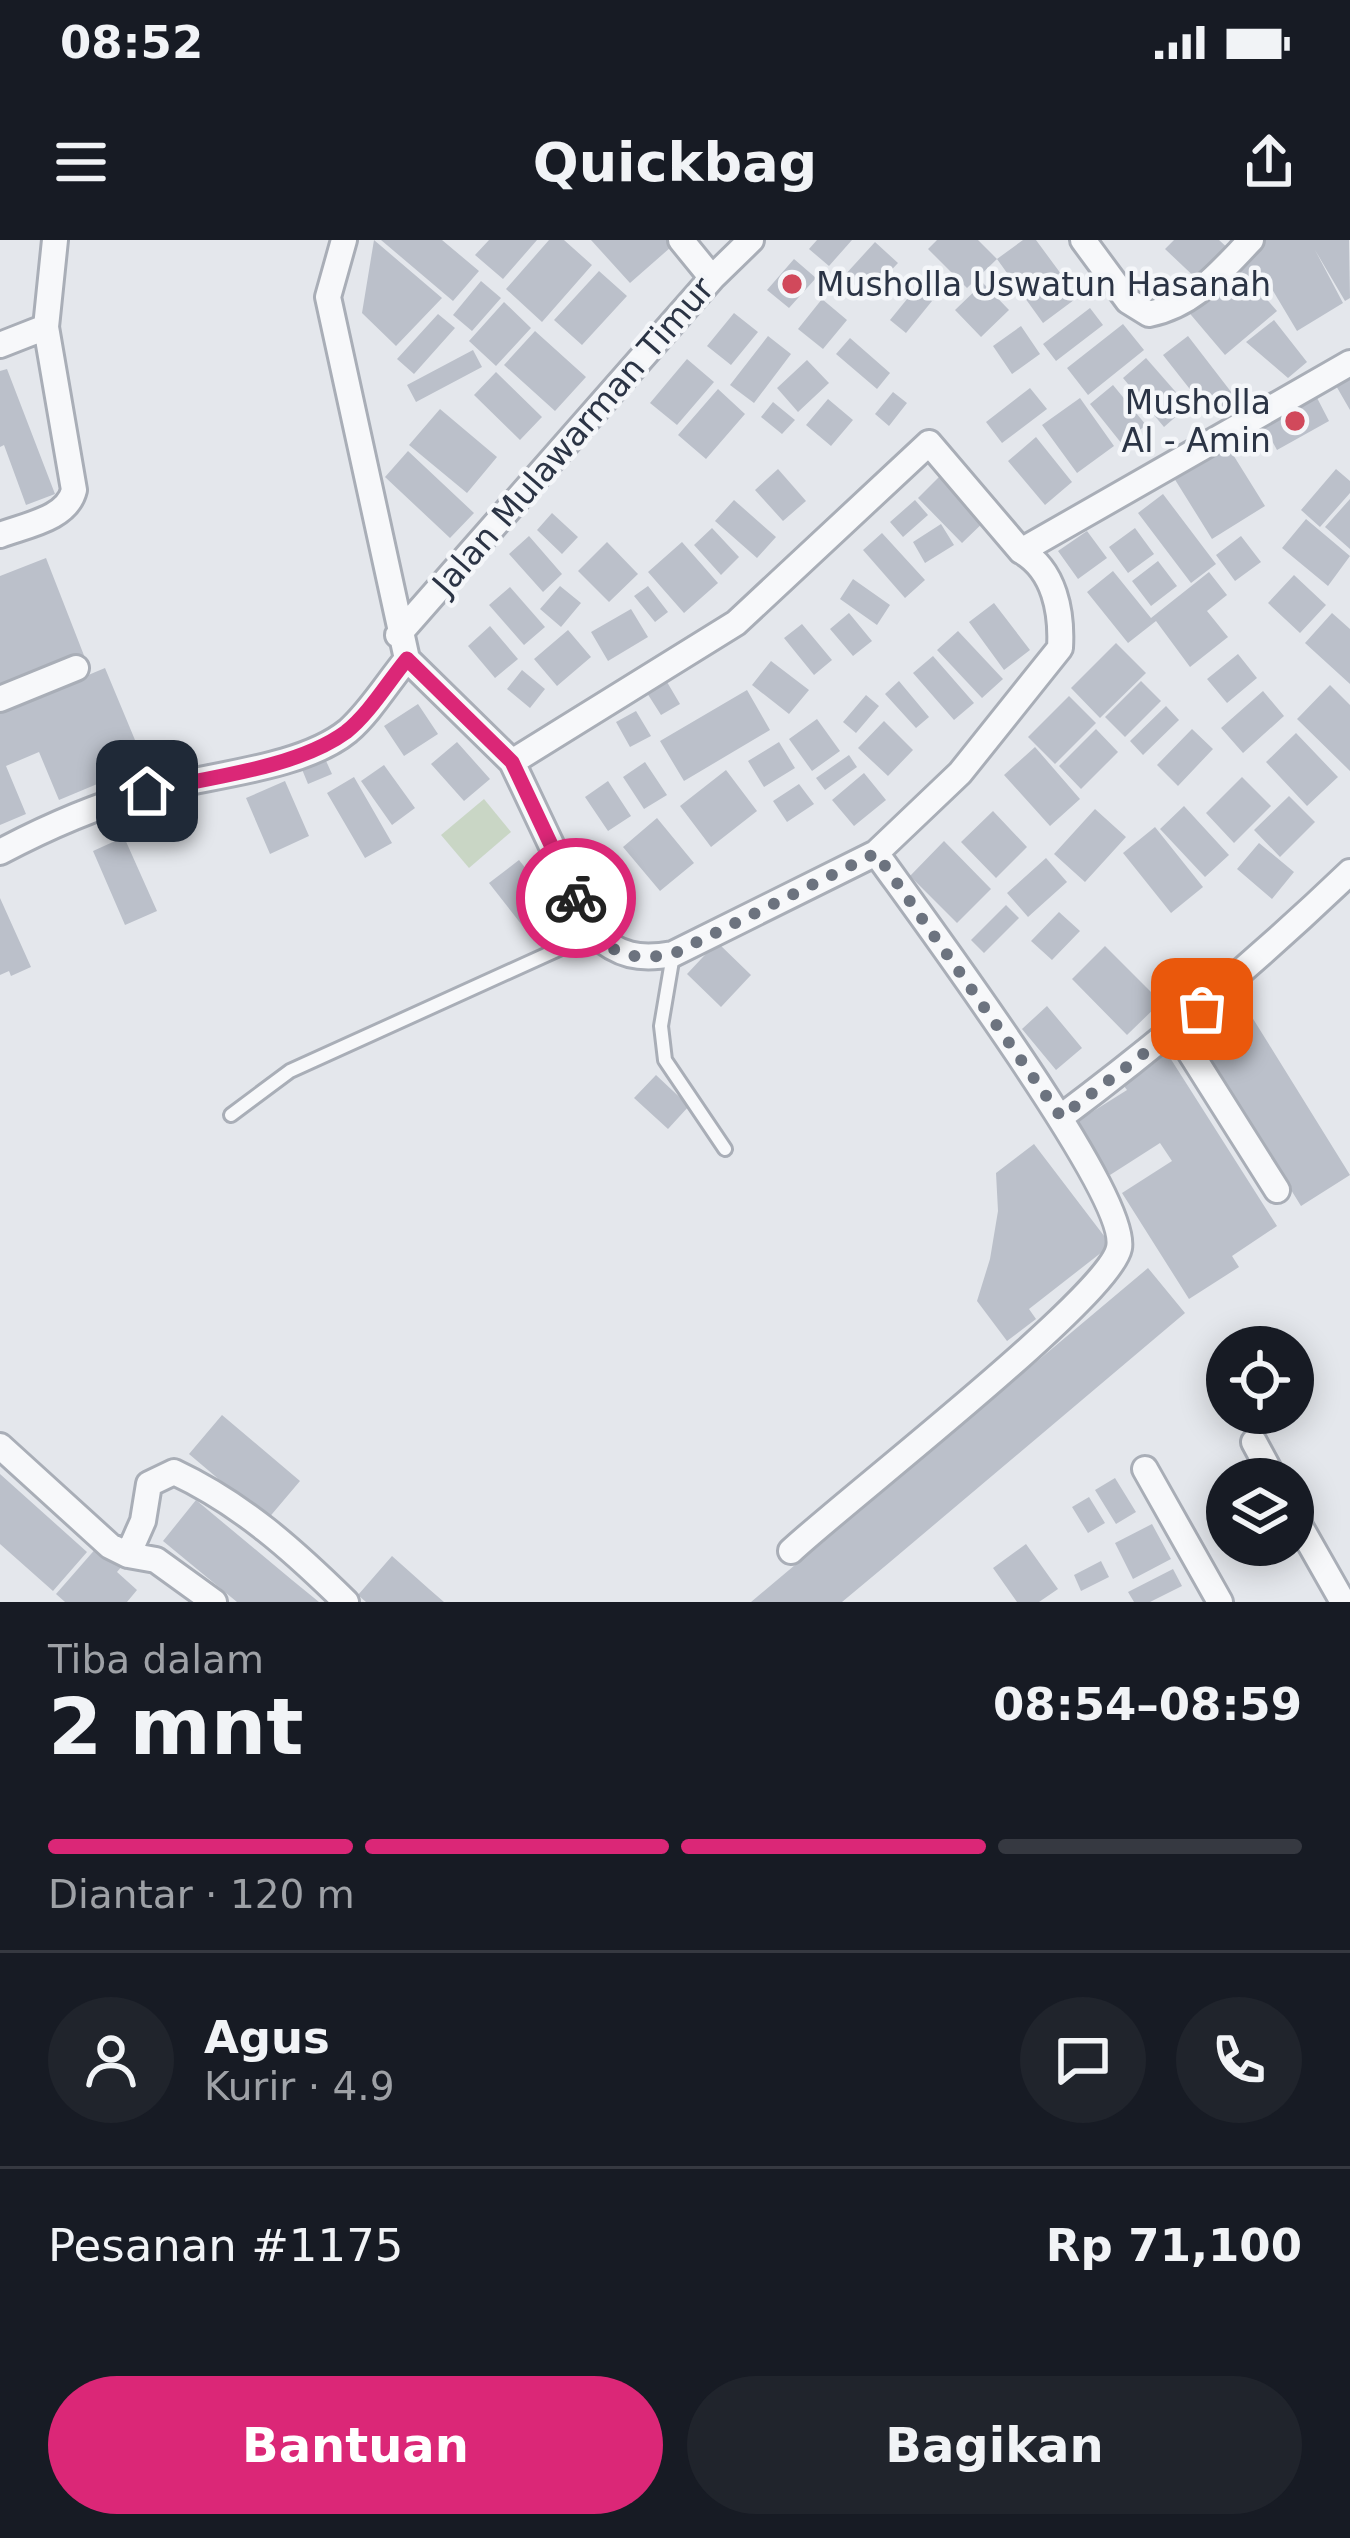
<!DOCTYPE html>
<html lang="id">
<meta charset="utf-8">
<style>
body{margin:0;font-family:"DejaVu Sans",sans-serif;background:#20242c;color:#f1f3f6;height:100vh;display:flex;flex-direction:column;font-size:45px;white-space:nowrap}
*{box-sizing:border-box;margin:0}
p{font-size:39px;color:#9ea1a6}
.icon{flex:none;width:66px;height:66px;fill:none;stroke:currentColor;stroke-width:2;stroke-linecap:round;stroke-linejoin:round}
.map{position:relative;height:1362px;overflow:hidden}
.drawer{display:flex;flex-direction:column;background:#171b24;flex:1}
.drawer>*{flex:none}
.fabs{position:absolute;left:1206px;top:1086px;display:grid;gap:24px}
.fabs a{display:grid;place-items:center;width:108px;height:108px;border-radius:50%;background:#171b24;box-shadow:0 6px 30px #0003;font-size:60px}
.pin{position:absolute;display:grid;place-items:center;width:102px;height:102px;color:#fff;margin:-51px;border-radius:24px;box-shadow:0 6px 18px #0006}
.courier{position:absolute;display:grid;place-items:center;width:120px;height:120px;margin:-60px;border:9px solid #db2777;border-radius:50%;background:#fff;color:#222;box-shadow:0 3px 15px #0007}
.overview em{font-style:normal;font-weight:700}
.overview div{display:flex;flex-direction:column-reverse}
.overview{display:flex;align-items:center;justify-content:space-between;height:204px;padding:0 48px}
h1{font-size:78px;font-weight:700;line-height:90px}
.bar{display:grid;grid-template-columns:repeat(4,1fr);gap:18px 12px;align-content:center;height:144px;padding:0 48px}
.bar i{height:15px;border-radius:9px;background:#363941}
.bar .current{background:#db2777}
.bar p{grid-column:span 4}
.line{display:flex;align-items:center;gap:30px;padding:0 48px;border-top:3px solid #363941}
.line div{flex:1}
.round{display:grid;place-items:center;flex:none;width:126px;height:126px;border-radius:63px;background:#20242c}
.cta{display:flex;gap:24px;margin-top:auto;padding:24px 48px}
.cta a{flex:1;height:138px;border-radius:72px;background:#db2777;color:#fff;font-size:48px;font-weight:700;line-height:138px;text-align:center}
.cta a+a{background:#20242c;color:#f1f3f6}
.status{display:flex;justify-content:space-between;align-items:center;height:84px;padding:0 60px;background:#171b24;direction:ltr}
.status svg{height:33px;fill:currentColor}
header{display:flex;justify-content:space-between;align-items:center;height:156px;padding:0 48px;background:#171b24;font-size:54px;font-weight:700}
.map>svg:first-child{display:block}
.green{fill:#c9d6c5}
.building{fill:#bbc0ca}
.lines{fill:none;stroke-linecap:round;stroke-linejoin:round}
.lane-casing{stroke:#a9aeb7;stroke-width:18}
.street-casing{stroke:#a9aeb7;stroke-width:30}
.lane{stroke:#f7f8fa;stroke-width:12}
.street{stroke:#f7f8fa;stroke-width:24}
.done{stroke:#6c737f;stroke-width:12;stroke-dasharray:0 21.6}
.route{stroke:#db2777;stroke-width:15}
.poi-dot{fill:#d1495b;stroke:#f4f6f9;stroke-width:4.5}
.labels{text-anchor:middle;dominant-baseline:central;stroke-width:9;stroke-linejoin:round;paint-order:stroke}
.poi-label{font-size:33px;fill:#2b3445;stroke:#f4f6f9;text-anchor:start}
.street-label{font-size:33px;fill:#2b3445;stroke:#f4f6f9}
</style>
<div class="status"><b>08:52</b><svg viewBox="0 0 49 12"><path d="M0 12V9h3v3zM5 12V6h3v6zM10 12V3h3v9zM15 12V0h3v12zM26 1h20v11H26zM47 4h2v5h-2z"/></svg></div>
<header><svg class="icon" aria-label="menu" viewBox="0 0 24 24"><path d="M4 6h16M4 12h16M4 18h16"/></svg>Quickbag<svg class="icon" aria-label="share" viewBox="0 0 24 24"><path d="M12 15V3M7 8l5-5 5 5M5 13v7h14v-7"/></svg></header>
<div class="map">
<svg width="1350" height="1362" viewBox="0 0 1350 1362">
<rect width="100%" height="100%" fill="#e4e7ec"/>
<!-- green -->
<path class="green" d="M484,559L511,592L469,628L441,595Z"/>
<!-- building -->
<path class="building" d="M374,0L442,58L396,106L362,73Z
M381,0H442L479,31L453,61Z
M489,0H537L503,39L475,15Z
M549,0H564L592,25L542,82L506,49Z
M591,0H679L630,43Z
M817,0H852L829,26L809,9Z
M937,0H978L997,19L967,48L928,9Z
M1023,0H1036L1078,57L1043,83L997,19Z
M1174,0H1219L1232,12L1202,44L1165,9Z
M1254,0H1349L1350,58L1345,61L1315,10L1343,63L1297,91L1266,39L1255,46L1277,71L1225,115L1186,69Z
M875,2L898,23L867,56L844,36Z
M794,19L816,38L789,68L767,50Z
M599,31L627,56L582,105L554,80Z
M481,41L501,58L472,91L453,75Z
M983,43L1009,70L981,97L955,70Z
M916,48L932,61L906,93L890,80Z
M822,59L847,80L823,109L798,89Z
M504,62L531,88L496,126L469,101Z
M1090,68L1103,85L1056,121L1043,104Z
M734,73L758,92L731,125L707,106Z
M438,74L455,88L414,134L397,119Z
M1274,80L1307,122L1288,138L1246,102Z
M1123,84L1144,110L1088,155L1067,128Z
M1021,86L1040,114L1012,134L993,106Z
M535,91L586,137L555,171L504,125Z
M768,96L791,114L754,163L730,145Z
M1188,96L1235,157L1211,176L1163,115Z
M850,98L890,133L877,149L836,114Z
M473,110L482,127L416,162L407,145Z
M1146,118L1188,166L1164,187L1123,138Z
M687,119L714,142L677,185L650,163Z
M807,120L829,143L798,172L777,148Z
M1350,126V170L1331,137Z
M7,129L55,254L26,265L4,205L0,207V131Z
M496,132L542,177L520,200L474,155Z
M1113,145L1146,185L1122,204L1090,164Z
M1030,148L1047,169L1002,203L986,182Z
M718,149L745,174L706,219L678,195Z
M893,152L907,163L889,186L875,174Z
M1314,152L1329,181L1277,210L1261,181Z
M1080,158L1114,206L1077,233L1042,185Z
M828,159L853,180L831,206L806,185Z
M773,162L795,180L782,194L761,177Z
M440,169L497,217L467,253L409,205Z
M1036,197L1072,242L1045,265L1008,221Z
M1227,205L1265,266L1212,299L1174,238Z
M408,211L474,273L450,298L385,237Z
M778,229L806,261L783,281L755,250Z
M1336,229L1350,241V253L1320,287L1301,270Z
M946,230L990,276L962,303L918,258Z
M1163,254L1216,324L1191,343L1138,273Z
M1350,259V309L1325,287Z
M734,260L776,297L757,318L715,281Z
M915,260L928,275L903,297L890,282Z
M552,273L578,297L562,314L537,290Z
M1306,279L1350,316L1328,346L1282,308Z
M941,284L954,305L925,323L913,302Z
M712,288L739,317L721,335L694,305Z
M1135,288L1154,314L1128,333L1109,307Z
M1087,291L1107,318L1078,339L1058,311Z
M882,293L925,340L905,358L863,310Z
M529,296L562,334L543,352L509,314Z
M1241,296L1261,322L1235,341L1216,315Z
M607,302L638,334L609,362L578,331Z
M682,302L718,343L684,373L648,332Z
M46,318L85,418L0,451V336Z
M1158,321L1177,346L1151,366L1132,341Z
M1113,331L1151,378L1209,332L1227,355L1207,371L1228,397L1190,427L1156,381L1128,403L1087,352Z
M1294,335L1326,365L1300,393L1268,363Z
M853,339L890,365L877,385L840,359Z
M560,346L581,363L561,387L540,369Z
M648,346L668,372L655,382L634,356Z
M510,347L545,387L524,405L489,365Z
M994,363L1030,410L1004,430L969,382Z
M631,369L648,397L608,421L591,392Z
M849,373L872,401L853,416L830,389Z
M1332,373L1350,389V444L1305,403Z
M802,384L832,420L814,435L784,398Z
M490,386L518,419L495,438L468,406Z
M568,390L591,417L557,446L534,419Z
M958,391L1003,439L982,458L937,410Z
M1116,403L1146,433L1100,478L1071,448Z
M1238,414L1257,438L1227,463L1207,439Z
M933,416L974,463L954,480L913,433Z
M771,421L809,450L789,474L752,445Z
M105,428L145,524L59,560L39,512L6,526L26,574L0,585V472Z
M522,430L545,449L530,468L507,449Z
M899,441L929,477L916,488L885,454Z
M1141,441L1161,461L1125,497L1105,477Z
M667,442L680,464L661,475L647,453Z
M1330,445L1350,465V531L1297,479Z
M747,450L770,490L684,541L660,501Z
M1263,451L1284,476L1243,513L1221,488Z
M866,455L879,466L856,493L843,482Z
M1069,456L1096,483L1055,524L1028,497Z
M418,464L438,494L404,516L384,486Z
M1166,466L1179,480L1143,515L1130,501Z
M636,471L651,496L630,507L616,482Z
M817,479L840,511L812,531L789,499Z
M884,481L913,510L888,536L858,508Z
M1096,489L1118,512L1081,549L1059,526Z
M1192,489L1213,509L1178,546L1157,525Z
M1296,493L1338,537L1307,566L1266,522Z
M457,502L490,539L464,561L431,524Z
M779,502L795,528L764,547L748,521Z
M1035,507L1080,559L1050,586L1004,535Z
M322,512L332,534L308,544L299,522Z
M849,515L857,527L825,550L816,538Z
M645,522L667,555L644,569L623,537Z
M384,525L415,568L392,585L361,541Z
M726,530L757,571L711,607L680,566Z
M864,533L886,560L854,586L832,560Z
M354,537L392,603L365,618L327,553Z
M1242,537L1271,566L1234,603L1206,573Z
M285,541L309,596L270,614L246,558Z
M608,541L631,576L608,591L585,557Z
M799,544L814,564L787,582L773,561Z
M1289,556L1315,582L1280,617L1254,590Z
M1184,566L1229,615L1205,637L1160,589Z
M1095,569L1126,597L1085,642L1054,614Z
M993,571L1027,607L996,638L961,602Z
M657,578L694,623L660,651L623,607Z
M1155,587L1203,647L1171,673L1123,613Z
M124,597L157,671L125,685L93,611Z
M944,601L991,649L957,683L910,636Z
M1259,603L1294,632L1272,659L1237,629Z
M1046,618L1067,642L1028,677L1007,653Z
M519,620L562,674L532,698L489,643Z
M0,658L31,727L11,736L9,731L0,735Z
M1006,665L1019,678L984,713L971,700Z
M1059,672L1080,691L1052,720L1031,701Z
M717,702L751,735L721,767L687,734Z
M1105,706L1161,762L1127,795L1072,739Z
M1242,761L1350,935L1301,966L1193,792Z
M1047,766L1082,808L1056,830L1022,789Z
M1167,813L1277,986L1232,1016L1239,1027L1189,1059L1122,953L1172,921L1160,903L1110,935L1076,882L1127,850L1121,842Z
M656,835L689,866L668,889L634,858Z
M1034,904L1111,1005L1029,1069L1036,1079L1007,1101L977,1061L990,1019L998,971L996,933Z
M1148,1028L1185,1073L890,1322L842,1362H751Z
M222,1175L300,1241L267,1280L189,1214Z
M0,1234L87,1312L53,1351L0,1304Z
M1115,1238L1136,1272L1116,1284L1095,1250Z
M1089,1257L1105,1283L1088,1293L1072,1267Z
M196,1260L292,1340L319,1362H237L186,1320L163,1301Z
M1152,1284L1171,1319L1133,1339L1115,1303Z
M1026,1304L1058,1349L1039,1362H1017L993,1328Z
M98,1306L122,1326L117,1332L137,1350L127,1362H65L56,1354Z
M392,1316L429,1349L444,1362H366L358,1355Z
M1101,1321L1109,1337L1081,1351L1074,1335Z
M1173,1329L1182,1346L1150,1362H1134L1128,1352Z"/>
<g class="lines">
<defs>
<path id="lane" d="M673,715L661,786L665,820L725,909
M231,875L290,831L592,694"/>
<path id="street" d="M681,0L712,38
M1083,0L1128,61L1149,74C1194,65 1220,32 1251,0
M0,105L46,87L55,0
M0,295C26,285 67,279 74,250L46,87
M1021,311L1350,123
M398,395L712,38L751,0
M407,419L512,522L593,693C619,716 639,720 673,714L876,613L960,533L1060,408C1062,373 1055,330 1021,311L929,203L736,383L512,522
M0,459L76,428
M0,612C47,587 93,567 145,552C204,535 300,530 348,491C370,472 388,442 407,419L328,57L344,0
M1176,790L1277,950
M1061,877C1164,800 1257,721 1350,632
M1254,1202L1274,1239
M0,1206L110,1306L128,1315L143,1281L149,1244L174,1232C242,1264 293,1310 346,1362
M1145,1229L1220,1362
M1293,1274L1343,1362
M791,1311C843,1262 1109,1057 1119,1008C1130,955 918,672 876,613
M128,1315L156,1320L214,1362"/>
</defs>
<!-- lane casing -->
<use href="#lane" class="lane-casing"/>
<!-- street casing -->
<use href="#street" class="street-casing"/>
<!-- lane -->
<use href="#lane" class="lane"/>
<!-- street -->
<use href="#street" class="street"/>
</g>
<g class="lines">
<!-- done -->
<path class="done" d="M576,658C599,706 616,724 673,714L876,613L1061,877L1202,769"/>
<!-- route -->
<path class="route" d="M147,551C206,538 297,528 346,492C369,474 388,442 407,419L512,522L576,658"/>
</g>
<!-- markers -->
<g class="poi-dot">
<circle cx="792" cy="44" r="12"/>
<circle cx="1295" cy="181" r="12"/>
</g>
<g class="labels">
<!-- poi labels -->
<g class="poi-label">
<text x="816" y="44">Musholla Uswatun Hasanah</text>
<text x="1271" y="162" text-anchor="end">Musholla<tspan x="1271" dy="38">Al - Amin</tspan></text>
</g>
<!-- street labels -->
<g class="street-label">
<text transform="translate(573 196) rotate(-49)">Jalan Mulawarman Timur</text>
</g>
</g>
</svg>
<div class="fabs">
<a><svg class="icon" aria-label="locate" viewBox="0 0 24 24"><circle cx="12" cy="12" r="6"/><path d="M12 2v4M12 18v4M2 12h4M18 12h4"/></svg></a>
<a><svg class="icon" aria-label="layers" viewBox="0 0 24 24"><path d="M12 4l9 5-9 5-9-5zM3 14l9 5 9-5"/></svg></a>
</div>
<div class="pin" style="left:1202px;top:769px;background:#ea580c"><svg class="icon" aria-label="bag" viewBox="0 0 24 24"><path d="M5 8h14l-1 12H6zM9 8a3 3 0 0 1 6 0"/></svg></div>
<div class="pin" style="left:147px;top:551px;background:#1f2937"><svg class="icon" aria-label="home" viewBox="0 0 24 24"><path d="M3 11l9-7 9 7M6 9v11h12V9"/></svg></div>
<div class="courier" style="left:576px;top:658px"><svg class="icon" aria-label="bike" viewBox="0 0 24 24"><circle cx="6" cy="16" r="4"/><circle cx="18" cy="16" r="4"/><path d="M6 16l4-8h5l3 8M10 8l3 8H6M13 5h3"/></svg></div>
</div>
<section class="drawer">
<div class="overview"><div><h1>2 mnt</h1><p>Tiba dalam</p></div><em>08:54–08:59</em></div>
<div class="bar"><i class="current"></i><i class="current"></i><i class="current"></i><i></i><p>Diantar · 120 m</p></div>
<div class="line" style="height:216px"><a class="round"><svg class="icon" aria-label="person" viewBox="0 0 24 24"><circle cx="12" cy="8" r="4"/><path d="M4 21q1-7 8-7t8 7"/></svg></a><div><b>Agus</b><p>Kurir · 4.9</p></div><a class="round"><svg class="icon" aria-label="chat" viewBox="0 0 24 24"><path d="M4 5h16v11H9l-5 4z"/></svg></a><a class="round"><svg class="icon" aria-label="phone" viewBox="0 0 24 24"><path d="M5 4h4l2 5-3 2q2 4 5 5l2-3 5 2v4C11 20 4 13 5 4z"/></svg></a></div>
<div class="line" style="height:156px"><div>Pesanan #1175</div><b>Rp 71,100</b></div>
<div class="cta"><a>Bantuan</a><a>Bagikan</a></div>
</section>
